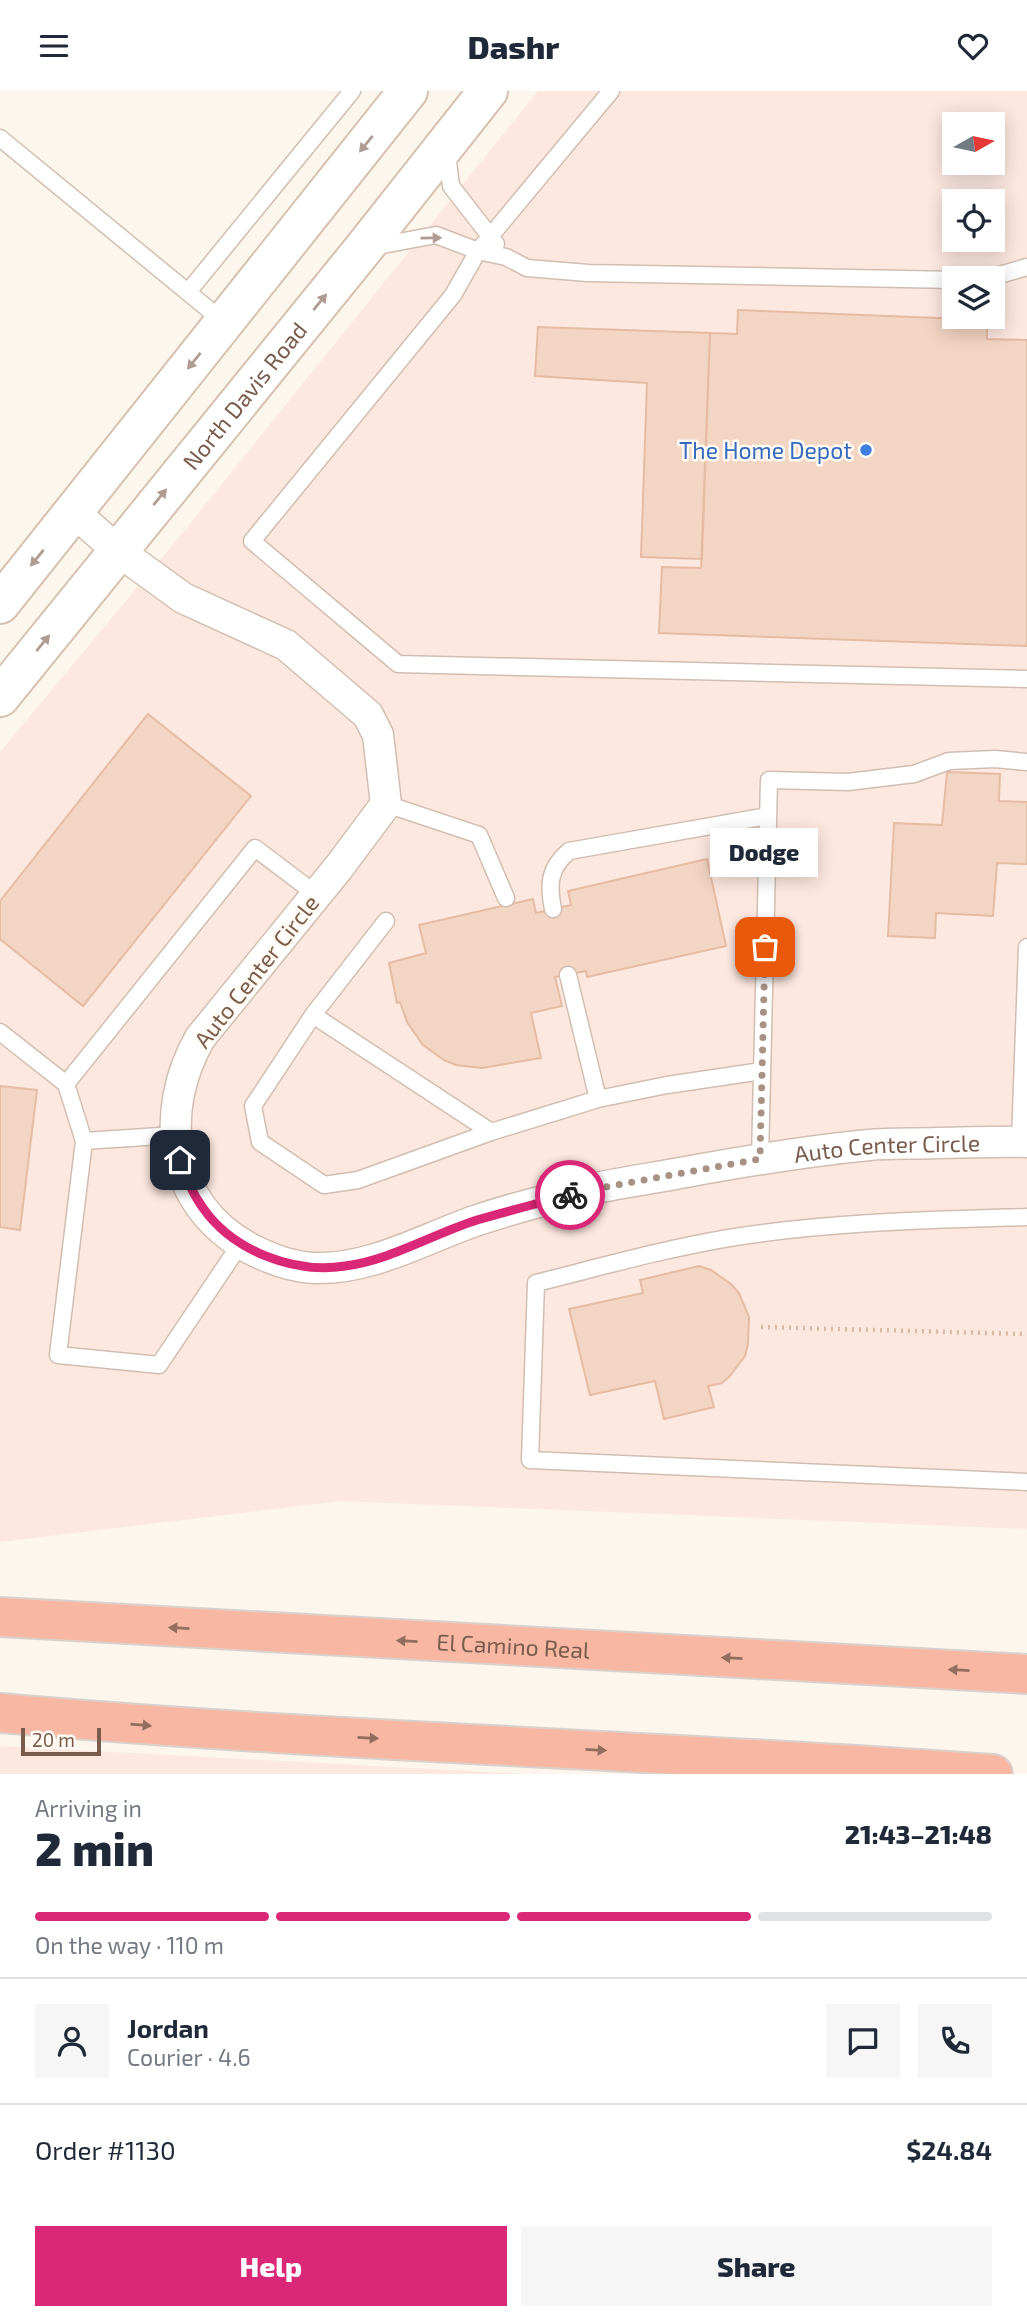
<!DOCTYPE html>
<meta charset="utf-8">
<style>
body{margin:0;font-family:"Exo 2",sans-serif;background:#f6f6f7;color:#1f2937;height:100vh;display:flex;flex-direction:column;font-size:26px;white-space:nowrap}
*{box-sizing:border-box;margin:0}
p{font-size:23px;color:#747a83}
.icon{flex:none;width:38px;height:38px;fill:none;stroke:currentColor;stroke-width:2;stroke-linecap:round;stroke-linejoin:round}
.map{position:relative;height:1683px;overflow:hidden}
.drawer{display:flex;flex-direction:column;background:#fff;flex:1}
.drawer>*{flex:none}
.needle{width:46px;rotate:81deg}
.buttons{position:absolute;left:942px;top:21px;display:grid;gap:14px}
.buttons a{display:grid;place-items:center;width:63px;height:63px;border-radius:0px;background:#fff;box-shadow:0 4px 18px #0003;font-size:35px}
.scale{position:absolute;left:21px;bottom:18px;width:80px;box-sizing:border-box;padding-left:7px;border:4px solid #7a5c4d;border-top:0;font-size:19px;line-height:24px;white-space:nowrap;color:#7a5c4d;-webkit-text-stroke:5px #fffaf3;paint-order:stroke}
.pin{position:absolute;display:grid;place-items:center;width:60px;height:60px;color:#fff;margin:-30px;border-radius:14px;box-shadow:0 4px 10px #0006}
.courier{position:absolute;display:grid;place-items:center;width:70px;height:70px;margin:-35px;border:5px solid #db2777;border-radius:50%;background:#fff;color:#222;box-shadow:0 2px 9px #0007}
.bubble{position:absolute;height:49px;border-radius:0px;background:#fff;box-shadow:0 4px 18px #0003;font-size:23px;font-weight:800;line-height:49px;text-align:center}
.summary em{font-style:normal;font-weight:800}
.summary div{display:flex;flex-direction:column-reverse}
.summary{display:flex;align-items:center;justify-content:space-between;height:119px;padding:0 35px}
h1{font-size:46px;font-weight:800;line-height:52px}
.bar{display:grid;grid-template-columns:repeat(4,1fr);gap:10px 7px;align-content:center;height:84px;padding:0 35px}
.bar i{height:9px;border-radius:5px;background:#e0e1e3}
.bar .active{background:#db2777}
.bar p{grid-column:span 4}
.line{display:flex;align-items:center;gap:18px;padding:0 35px;border-top:2px solid #e0e1e3}
.line div{flex:1}
.round{display:grid;place-items:center;flex:none;width:74px;height:74px;border-radius:0px;background:#f6f6f7}
.button{display:flex;gap:14px;margin-top:auto;padding:14px 35px}
.button a{flex:1;height:80px;border-radius:0px;background:#db2777;color:#fff;font-size:28px;font-weight:800;line-height:80px;text-align:center}
.button a+a{background:#f6f6f7;color:#1f2937}
header{display:flex;justify-content:space-between;align-items:center;height:91px;padding:0 35px;background:#fff;font-size:32px;font-weight:800}
.map>svg:first-child{display:block}
.commercial{fill:#fde8e0;fill-rule:evenodd}
.building{fill:#f3d5c3;stroke:#e6bba3;stroke-width:2}
.lines{fill:none;stroke-linecap:round;stroke-linejoin:round}
.lane-casing{stroke:#d1beb0;stroke-width:19}
.street-casing{stroke:#d1beb0;stroke-width:33}
.secondary-casing{stroke:#d6c0b0;stroke-width:42}
.highway-casing{stroke:#dad1cd;stroke-width:42}
.path{stroke:#d9b8a5;stroke-width:4.5;stroke-dasharray:2 5;stroke-linecap:butt}
.lane{stroke:#fff;stroke-width:16}
.street{stroke:#fff;stroke-width:30}
.secondary{stroke:#fff;stroke-width:38}
.highway{stroke:#f7b7a3;stroke-width:38}
.oneway{fill:#af9d94}
.oneway2{fill:#936e5e}
.done{stroke:#a89285;stroke-width:7;stroke-dasharray:0 12.6}
.route{stroke:#db2777;stroke-width:9}
.shop-dot{fill:#3f7fe0;stroke:#fffaf3;stroke-width:2.5}
.labels{text-anchor:middle;dominant-baseline:central;stroke-width:5;stroke-linejoin:round;paint-order:stroke}
.street-label{font-size:23px;fill:#7a5c4d;stroke:#fffaf3}
.shop-label{font-size:23px;fill:#366cbe;stroke:#fffaf3;text-anchor:end}
</style>
<header><svg class="icon" aria-label="menu" viewBox="0 0 24 24"><path d="M4 6h16M4 12h16M4 18h16"/></svg>Dashr<svg class="icon" aria-label="heart" viewBox="0 0 24 24"><path d="M12 20l-8-8c-3-5 5-10 8-4 3-6 11-1 8 4z"/></svg></header>
<div class="map">
<svg width="1027" height="1683" viewBox="0 0 1027 1683">
<rect width="100%" height="100%" fill="#fdf6ec"/>
<!-- commercial -->
<path class="commercial" d="M538,0H1027V1438L341,1410L0,1451V661L185,439ZM954,33H992V72H954ZM954,110H992V149H954ZM954,187H992V226H954Z
M0,1655L525,1683H0Z"/>
<!-- building -->
<path class="building" d="M738,219L987,229V248L1027,249V555L659,542L662,476L701,477L710,242L737,243Z
M538,236L710,242L702,468L641,466L647,292L535,285Z
M148,623L251,705L83,915L0,848V810Z
M947,681L1000,683L999,710L1027,711V773L997,772L993,825L936,822L935,847L888,845L894,732L942,734Z
M707,768L726,855L587,886L586,880L555,886L562,915L531,922L541,967L482,977L456,974L444,969L423,954L407,931L400,911L397,912L389,872L426,862L419,834L533,808L536,822L571,814L568,800Z
M0,995L37,999L20,1139L0,1136Z
M699,1175L711,1179L731,1193L739,1202L749,1226L748,1253L745,1265L729,1286L722,1292L708,1295L714,1316L664,1328L655,1290L590,1304L569,1218L643,1202L640,1189Z"/>
<g class="lines">
<defs>
<path id="lane" d="M611,0L478,160L453,204L252,450L398,573L1027,588
M0,47L224,231
M447,62L451,95L496,153
M372,156L436,144L478,160L506,166L527,177L588,182L954,189
M989,187L1027,176
M188,201L352,0
M386,713L479,744L506,807
M553,818C548,793 549,777 569,760L768,725
M568,884L598,1008
M313,924L491,1041L358,1089L324,1094L260,1051L253,1015L313,924L386,830
M0,941L66,993L255,757L317,804
M66,993L84,1050L175,1044
M491,1041L598,1008L667,994L762,980
M84,1050L58,1264L159,1274L241,1152
M1020,1050L1027,856
M760,1068L769,689L848,691L914,683L949,670L995,668L1027,671
M1027,1126C928,1129 827,1131 729,1147C664,1158 600,1176 536,1192L530,1369L1027,1391"/>
<g id="street">
<path id="s1" d="M74,421L117,459L183,507L286,554L368,624L378,644L386,713L339,776L200,947C158,1021 168,1113 249,1157C268,1167 292,1176 314,1177C371,1179 423,1148 475,1130C513,1117 553,1107 592,1098C623,1091 655,1087 686,1081C746,1070 807,1060 869,1054C891,1052 915,1053 937,1052C967,1052 997,1050 1027,1051"/>
</g>
<g id="secondary">
<path d="M0,513L408,0"/>
<path id="s2" d="M0,606L364,157L488,0"/>
</g>
<g id="highway">
<path id="s3" d="M0,1526L1027,1583"/>
<path d="M0,1622C330,1651 662,1659 993,1683"/>
</g>
</defs>
<!-- lane casing -->
<use href="#lane" class="lane-casing"/>
<!-- street casing -->
<use href="#street" class="street-casing"/>
<!-- secondary casing -->
<use href="#secondary" class="secondary-casing"/>
<!-- highway casing -->
<use href="#highway" class="highway-casing"/>
<!-- path -->
<path class="path" d="M761,1236L1027,1243"/>
<!-- lane -->
<use href="#lane" class="lane"/>
<!-- street -->
<use href="#street" class="street"/>
<!-- secondary -->
<use href="#secondary" class="secondary"/>
<!-- highway -->
<use href="#highway" class="highway"/>
</g>
<!-- one-way arrows -->
<defs><path id="oneway-solid" d="M-6-.8H1V-3.2L6.5 0L1 3.2V.8H-6Z" transform="scale(1.75)"/></defs>
<g class="oneway">
<use href="#oneway-solid" transform="translate(366 53) rotate(129)"/>
<use href="#oneway-solid" transform="translate(431 147) rotate(-1)"/>
<use href="#oneway-solid" transform="translate(320 211) rotate(-51)"/>
<use href="#oneway-solid" transform="translate(194 270) rotate(129)"/>
<use href="#oneway-solid" transform="translate(160 406) rotate(-51)"/>
<use href="#oneway-solid" transform="translate(37 467) rotate(129)"/>
<use href="#oneway-solid" transform="translate(43 552) rotate(-51)"/>
</g>
<g class="oneway2">
<use href="#oneway-solid" transform="translate(179 1537) rotate(-177)"/>
<use href="#oneway-solid" transform="translate(407 1550) rotate(-177)"/>
<use href="#oneway-solid" transform="translate(732 1567) rotate(-177)"/>
<use href="#oneway-solid" transform="translate(959 1579) rotate(-177)"/>
<use href="#oneway-solid" transform="translate(141 1634) rotate(5)"/>
<use href="#oneway-solid" transform="translate(368 1647) rotate(3)"/>
<use href="#oneway-solid" transform="translate(596 1659) rotate(3)"/>
</g>
<g class="lines">
<!-- done -->
<path class="done" d="M570,1104L594,1098L760,1068L765,856"/>
<!-- route -->
<path class="route" d="M180,1069C186,1086 192,1102 203,1117C233,1160 294,1183 345,1175C391,1169 433,1143 477,1129C508,1120 539,1112 570,1104"/>
</g>
<!-- markers -->
<circle class="shop-dot" cx="866" cy="359" r="7"/>
<g class="labels">
<!-- street labels -->
<g class="street-label">
<text stroke="none"><textPath href="#s2" startOffset="388">North Davis Road</textPath></text>
<text transform="translate(256 880) rotate(-52)">Auto Center Circle</text>
<text stroke="none"><textPath href="#s1" startOffset="1650">Auto Center Circle</textPath></text>
<text stroke="none"><textPath href="#s3" startOffset="514">El Camino Real</textPath></text>
</g>
<!-- shop labels -->
<g class="shop-label">
<text x="852" y="359">The Home Depot</text>
</g>
</g>
</svg>
<div class="buttons">
<a><svg class="needle" viewBox="-14 -14 28 28"><path d="M0-13l5 13h-10z" fill="#e53935"/><path d="M0 13l5-13h-10z" fill="#747a83"/></svg></a>
<a><svg class="icon" aria-label="locate" viewBox="0 0 24 24"><circle cx="12" cy="12" r="6"/><path d="M12 2v4M12 18v4M2 12h4M18 12h4"/></svg></a>
<a><svg class="icon" aria-label="layers" viewBox="0 0 24 24"><path d="M12 4l9 5-9 5-9-5zM3 14l9 5 9-5"/></svg></a>
</div>
<div class="scale">20 m</div>
<div class="pin" style="left:765px;top:856px;background:#ea580c"><svg class="icon" aria-label="bag" viewBox="0 0 24 24"><path d="M5 8h14l-1 12H6zM9 8a3 3 0 0 1 6 0"/></svg></div>
<div class="pin" style="left:180px;top:1069px;background:#1f2937"><svg class="icon" aria-label="home" viewBox="0 0 24 24"><path d="M3 11l9-7 9 7M6 9v11h12V9"/></svg></div>
<div class="courier" style="left:570px;top:1104px"><svg class="icon" aria-label="bike" viewBox="0 0 24 24"><circle cx="6" cy="16" r="4"/><circle cx="18" cy="16" r="4"/><path d="M6 16l4-8h5l3 8M10 8l3 8H6M13 5h3"/></svg></div>
<div class="bubble" style="left:710px;top:737px;width:108px">Dodge</div>
</div>
<section class="drawer">
<div class="summary"><div><h1>2 min</h1><p>Arriving in</p></div><em>21:43–21:48</em></div>
<div class="bar"><i class="active"></i><i class="active"></i><i class="active"></i><i></i><p>On the way · 110 m</p></div>
<div class="line" style="height:126px"><a class="round"><svg class="icon" aria-label="person" viewBox="0 0 24 24"><circle cx="12" cy="8" r="4"/><path d="M4 21q1-7 8-7t8 7"/></svg></a><div><b>Jordan</b><p>Courier · 4.6</p></div><a class="round"><svg class="icon" aria-label="chat" viewBox="0 0 24 24"><path d="M4 5h16v11H9l-5 4z"/></svg></a><a class="round"><svg class="icon" aria-label="phone" viewBox="0 0 24 24"><path d="M5 4h4l2 5-3 2q2 4 5 5l2-3 5 2v4C11 20 4 13 5 4z"/></svg></a></div>
<div class="line" style="height:91px"><div>Order #1130</div><b>$24.84</b></div>
<div class="button"><a>Help</a><a>Share</a></div>
</section>
